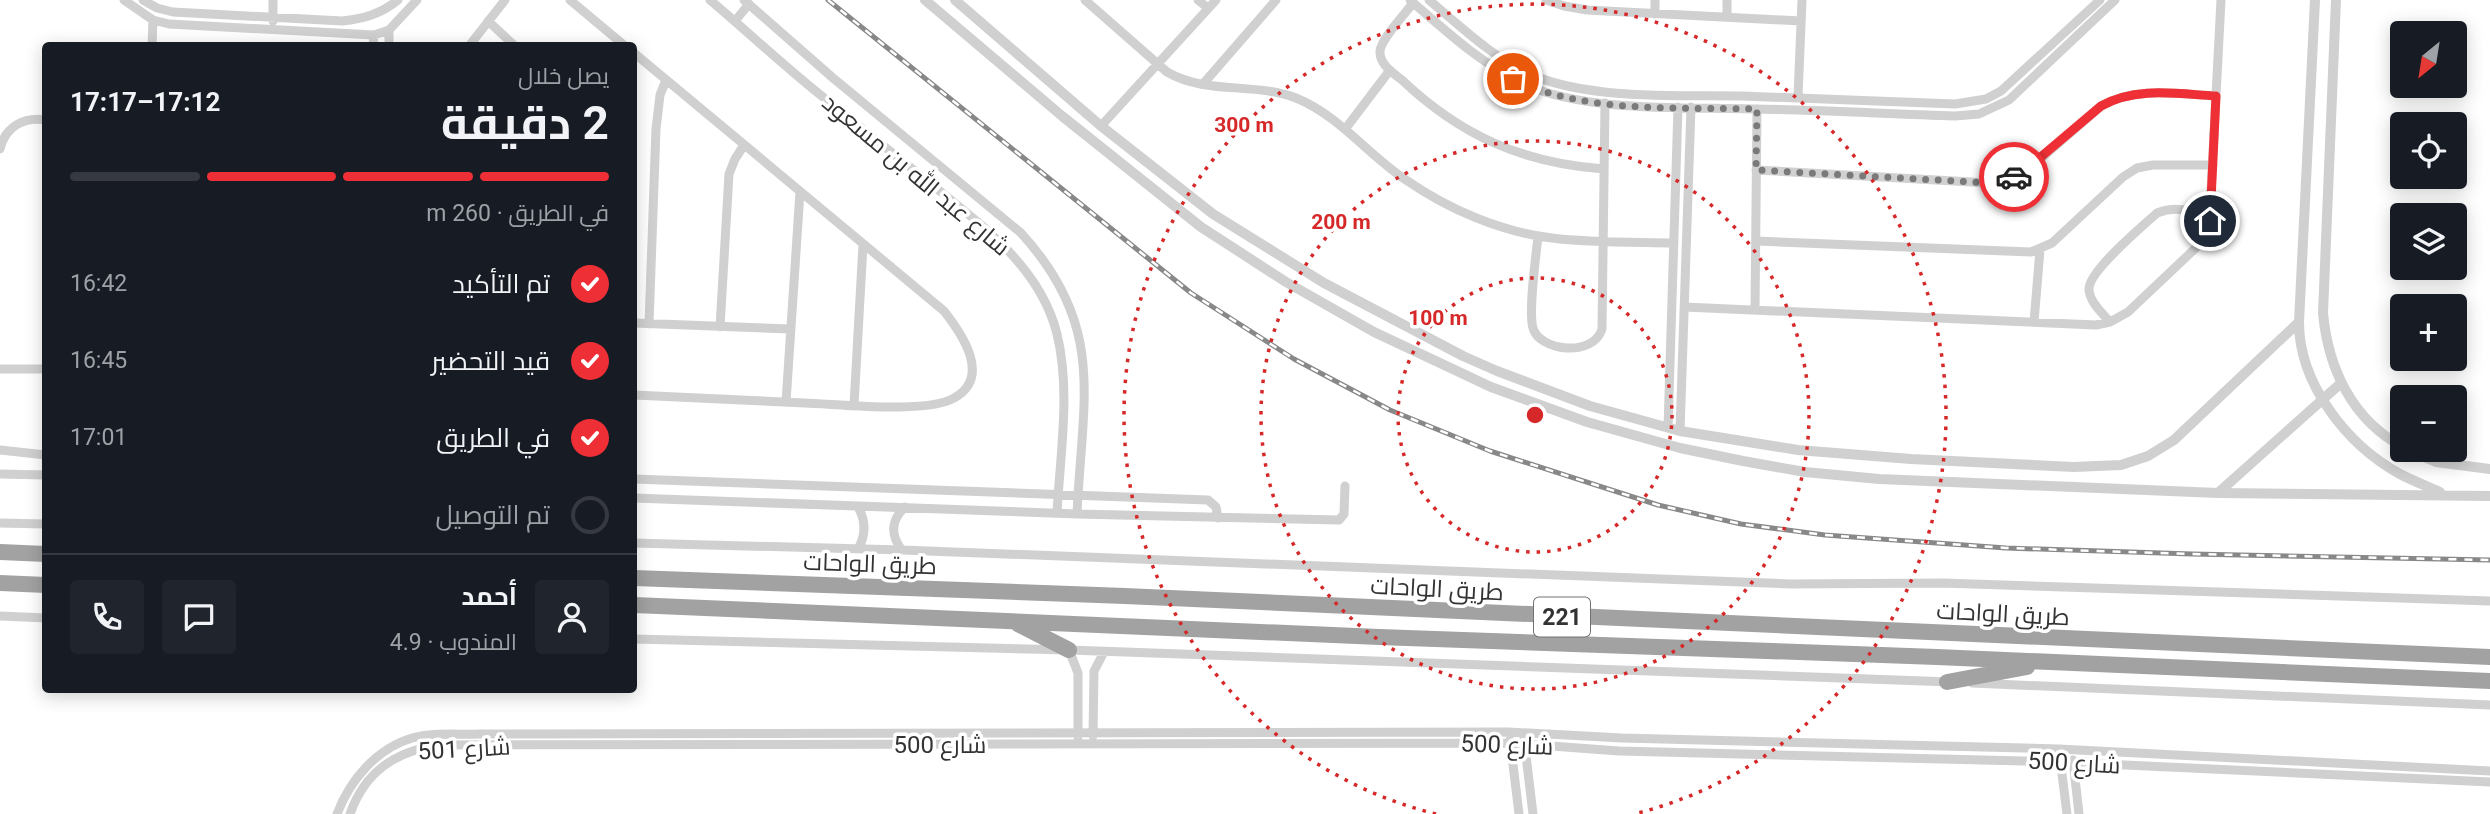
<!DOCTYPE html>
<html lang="ar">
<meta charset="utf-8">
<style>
body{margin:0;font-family:Roboto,Cairo,sans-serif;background:#20242c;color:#f1f3f6;direction:rtl;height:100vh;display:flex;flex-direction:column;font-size:26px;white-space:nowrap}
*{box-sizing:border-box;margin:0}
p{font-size:23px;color:#9ea1a6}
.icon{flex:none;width:38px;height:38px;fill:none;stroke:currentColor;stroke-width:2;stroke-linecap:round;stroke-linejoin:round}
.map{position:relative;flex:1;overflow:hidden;direction:ltr}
.side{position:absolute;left:42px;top:42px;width:595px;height:651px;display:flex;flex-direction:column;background:#171b24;border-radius:7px;box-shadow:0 4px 18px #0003;direction:rtl}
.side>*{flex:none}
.needle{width:46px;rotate:210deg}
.fabs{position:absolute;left:2390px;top:21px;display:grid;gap:14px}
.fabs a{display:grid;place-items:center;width:77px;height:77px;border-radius:7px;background:#171b24;box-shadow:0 4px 18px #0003;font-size:35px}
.pin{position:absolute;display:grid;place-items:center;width:60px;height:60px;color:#fff;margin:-30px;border:4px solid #fff;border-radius:50%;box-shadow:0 2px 7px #0007}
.courier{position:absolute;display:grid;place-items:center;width:70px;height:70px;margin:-35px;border:5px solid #ee3036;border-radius:50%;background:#fff;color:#222;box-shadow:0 2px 9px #0007}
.overview em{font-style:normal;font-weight:700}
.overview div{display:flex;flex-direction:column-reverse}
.overview{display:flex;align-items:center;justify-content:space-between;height:119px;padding:0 28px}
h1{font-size:46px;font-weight:700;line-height:52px}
.bar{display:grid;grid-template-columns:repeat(4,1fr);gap:10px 7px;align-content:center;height:84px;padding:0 28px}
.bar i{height:9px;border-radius:5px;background:#363941}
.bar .current{background:#ee3036}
.bar p{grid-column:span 4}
.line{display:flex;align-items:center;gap:18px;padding:0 28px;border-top:2px solid #363941}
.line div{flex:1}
.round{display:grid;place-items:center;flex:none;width:74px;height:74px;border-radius:7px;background:#20242c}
ol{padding:0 28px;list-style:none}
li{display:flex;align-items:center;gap:21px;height:77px}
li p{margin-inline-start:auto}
li .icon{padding:7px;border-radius:50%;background:#ee3036;color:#fff;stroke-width:4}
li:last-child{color:#9ea1a6}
li i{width:38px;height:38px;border:4px solid #363941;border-radius:50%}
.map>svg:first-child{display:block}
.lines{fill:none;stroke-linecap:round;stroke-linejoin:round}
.minor{stroke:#d0d0d0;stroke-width:9}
.tertiary{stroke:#d0d0d0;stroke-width:10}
.trunk{stroke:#a2a2a2;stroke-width:16}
.rail-casing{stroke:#888;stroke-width:5}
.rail{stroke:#fff;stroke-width:2.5;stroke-dasharray:8;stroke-linecap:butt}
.done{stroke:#7a7a7a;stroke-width:7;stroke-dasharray:0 12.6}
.route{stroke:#ee3036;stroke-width:9}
.ring{fill:none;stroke:#d62828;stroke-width:3.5;stroke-dasharray:3.5 7}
.labels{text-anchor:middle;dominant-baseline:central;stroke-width:7;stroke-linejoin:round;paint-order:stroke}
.shield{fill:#fff;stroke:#707070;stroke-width:2}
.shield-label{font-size:23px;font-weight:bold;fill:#333}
.street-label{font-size:24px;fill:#333;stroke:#fff}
.centre{fill:#d62828;stroke:#fff;stroke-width:3.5}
.ring-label{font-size:21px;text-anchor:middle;font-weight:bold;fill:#d62828;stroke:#fff;stroke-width:7;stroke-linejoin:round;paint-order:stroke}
</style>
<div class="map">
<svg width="2490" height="814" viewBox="0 0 2490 814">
<rect width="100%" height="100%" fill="#fff"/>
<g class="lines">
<!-- minor -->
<path class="minor" d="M124,0L153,20L169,24L374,35L389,30L417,0
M143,0L157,8L173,12L342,21C363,19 381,14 398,0
M570,0L625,46
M710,0C748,32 784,66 823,97C858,126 894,154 930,183C981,225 1040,266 1057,334C1071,391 1060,455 1057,513
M744,0L833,78L1021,233C1107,327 1082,399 1077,514
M1085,0L1167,72C1207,95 1254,82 1296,98C1340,116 1367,154 1406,180C1448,209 1501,232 1552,238C1592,243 1634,242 1674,243
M1198,0L1208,8
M1410,0C1446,31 1482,65 1526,85C1587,112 1685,107 1752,109C1820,110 1888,114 1955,116L1979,114L2009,100L2115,0
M1429,0C1461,27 1493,58 1532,75C1591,100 1678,95 1742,96C1813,98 1884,101 1955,104L1986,99L2001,91L2100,0
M1546,0L1564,6L1587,10L1801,21
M1413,3C1405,14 1381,39 1380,51C1379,64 1393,73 1402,80C1461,136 1523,163 1604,169
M1655,14V0
M1727,17V0
M273,21V0
M488,21L515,46
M735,21L749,4
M152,46L153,20
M373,46L374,35
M389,46V30
M469,46L505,0
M634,53L944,311C962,334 992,377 954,398C927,414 839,404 805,403C748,400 691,398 634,395
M1203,84L1276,0
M1798,97L1802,0
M1101,126L1216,0
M1346,128L1390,70
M0,149C5,127 24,116 46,120
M1756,170L1990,183L2017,176L2030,168L2101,106C2135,86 2178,94 2216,96
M1538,236C1536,257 1528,311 1533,328C1539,351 1593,358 1602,329L1605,103
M1756,241L2031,252L2052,243L2123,177L2137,168L2153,165H2213
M1684,307L2096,325L2110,322L2128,312L2201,243L2209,229L2221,0
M1755,310L1757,109
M2034,322L2040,250
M2110,322C2102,313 2090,302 2089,290C2087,272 2143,226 2157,213C2177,205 2191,211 2210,218
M634,323L791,329
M649,324L656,129L660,95L666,80
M720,327L729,174L735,159L744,145
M0,369H46
M786,402L800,192
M854,405L863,245
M1668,428L1678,107
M1680,431L1691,107
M0,450L46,455
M0,474L46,475
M634,479L1208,500L1216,507L1218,518
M634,498L1077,514L1339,520L1344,514L1345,486
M0,523L46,524
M634,543L902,550L1790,584L1942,583L2490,601
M858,549C866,535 866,521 858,507
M902,550C890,535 891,520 905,507
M0,616L46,618
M634,639L1069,650L1951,682
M1069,650L1078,673V737
M1972,683L2490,705
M1093,736L1094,671L1104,652
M1524,739L1533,814
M1510,740L1519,814
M2060,758L2067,814
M2073,760L2079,814
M337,814C350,780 376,749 412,738C433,732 458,735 479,734L1508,732L1622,738L2059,749L2490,771
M350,814C365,771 396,751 439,745L1511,743L1619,751L2060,762L2490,782"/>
<!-- tertiary -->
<path class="tertiary" d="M925,0L1062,116L1201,227L1286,282L1374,332L1491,387L1587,422L1680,448L1743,461L1805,472L1879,479L2218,493L2490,496
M955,0L1101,126L1213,214L1324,283L1463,356L1497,371L1590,406L1680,431L1798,450L1911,459L2074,467L2121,465L2148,456L2174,440L2299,322
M2315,0L2299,322C2299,384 2347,445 2400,474C2413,481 2427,486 2440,492
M2336,0L2323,313C2328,368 2352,420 2403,447
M2407,450L2436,462L2490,469
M2218,493L2341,383"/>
<!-- trunk -->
<path class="trunk" d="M0,552L46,554
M634,578L1125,596L2490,657
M0,583L46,585
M634,605L1379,637L1937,657L2490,681
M1018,624L1069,650
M1947,682L2027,667"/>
<defs>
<path id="rail" d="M828,0L1191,293L1294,359L1390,410L1490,451L1658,505L1741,524L1825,535L2006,548L2192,554L2490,560"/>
</defs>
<!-- rail casing -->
<use href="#rail" class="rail-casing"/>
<!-- rail -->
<use href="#rail" class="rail"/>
</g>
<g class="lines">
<!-- done -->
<path class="done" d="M1513,79C1582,114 1680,107 1757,109L1756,170L1990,183L2014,177"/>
<!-- route -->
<path class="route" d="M2014,177L2029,167L2101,106C2136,86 2178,94 2216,96L2210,221"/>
</g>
<!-- distance rings -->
<g class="ring">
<circle cx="1535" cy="415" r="137"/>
<circle cx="1535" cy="415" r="274"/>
<path d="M1436 814A411 411 0 1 1 1634 814"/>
</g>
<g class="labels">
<!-- shield labels -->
<rect class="shield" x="1534" y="597.5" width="56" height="39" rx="5"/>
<g class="shield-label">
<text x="1562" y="617">221</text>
</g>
<!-- street labels -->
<g class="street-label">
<text transform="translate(916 175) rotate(40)">شارع عبد الله بن مسعود</text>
<text transform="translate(870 564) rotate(2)">طريق الواحات</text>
<text transform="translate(1437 589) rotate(3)">طريق الواحات</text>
<text transform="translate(2003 614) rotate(3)">طريق الواحات</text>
<text x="940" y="745">شارع 500</text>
<text transform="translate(1507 745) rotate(2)">شارع 500</text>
<text transform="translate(464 749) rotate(-3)">شارع 501</text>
<text transform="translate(2074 763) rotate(3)">شارع 500</text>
</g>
</g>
<circle cx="1535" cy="415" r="10" class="centre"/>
<g class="ring-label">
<text x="1244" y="132">300 m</text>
<text x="1341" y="229">200 m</text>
<text x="1438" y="325">100 m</text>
</g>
</svg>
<div class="fabs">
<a><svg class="needle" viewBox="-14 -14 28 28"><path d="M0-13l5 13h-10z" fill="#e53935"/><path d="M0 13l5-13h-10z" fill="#9ea1a6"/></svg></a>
<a><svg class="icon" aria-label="locate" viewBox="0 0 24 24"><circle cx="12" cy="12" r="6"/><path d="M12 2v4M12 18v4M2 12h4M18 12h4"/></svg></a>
<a><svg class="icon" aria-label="layers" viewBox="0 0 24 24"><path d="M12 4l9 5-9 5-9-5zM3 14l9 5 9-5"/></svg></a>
<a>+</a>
<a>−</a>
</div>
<div class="pin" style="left:1513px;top:79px;background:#ea580c"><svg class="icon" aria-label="bag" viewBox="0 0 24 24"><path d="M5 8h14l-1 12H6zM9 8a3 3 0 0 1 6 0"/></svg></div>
<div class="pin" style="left:2210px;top:221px;background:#1f2937"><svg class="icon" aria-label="home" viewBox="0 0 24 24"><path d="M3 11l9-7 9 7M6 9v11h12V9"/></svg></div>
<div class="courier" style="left:2014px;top:177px"><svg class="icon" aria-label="car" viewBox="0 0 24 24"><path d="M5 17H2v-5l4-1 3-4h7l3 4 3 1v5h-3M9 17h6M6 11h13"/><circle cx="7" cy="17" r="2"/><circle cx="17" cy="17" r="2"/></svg></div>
<section class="side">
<div class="overview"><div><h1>2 دقيقة</h1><p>يصل خلال</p></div><em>17:12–17:17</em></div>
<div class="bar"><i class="current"></i><i class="current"></i><i class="current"></i><i></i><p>في الطريق · 260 m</p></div>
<ol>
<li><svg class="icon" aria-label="check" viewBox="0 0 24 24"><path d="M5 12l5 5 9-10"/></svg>تم التأكيد<p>16:42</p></li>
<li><svg class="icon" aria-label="check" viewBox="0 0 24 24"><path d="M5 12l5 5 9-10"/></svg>قيد التحضير<p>16:45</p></li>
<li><svg class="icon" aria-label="check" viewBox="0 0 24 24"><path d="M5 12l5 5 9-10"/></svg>في الطريق<p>17:01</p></li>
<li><i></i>تم التوصيل</li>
</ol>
<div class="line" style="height:126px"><a class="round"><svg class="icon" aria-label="person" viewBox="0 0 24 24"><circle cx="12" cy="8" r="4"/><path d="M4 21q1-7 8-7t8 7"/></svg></a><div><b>أحمد</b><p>المندوب · 4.9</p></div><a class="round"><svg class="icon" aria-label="chat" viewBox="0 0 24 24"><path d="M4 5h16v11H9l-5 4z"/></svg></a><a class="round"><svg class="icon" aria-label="phone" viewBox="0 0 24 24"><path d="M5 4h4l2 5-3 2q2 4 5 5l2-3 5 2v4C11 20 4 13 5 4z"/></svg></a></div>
</section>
</div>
